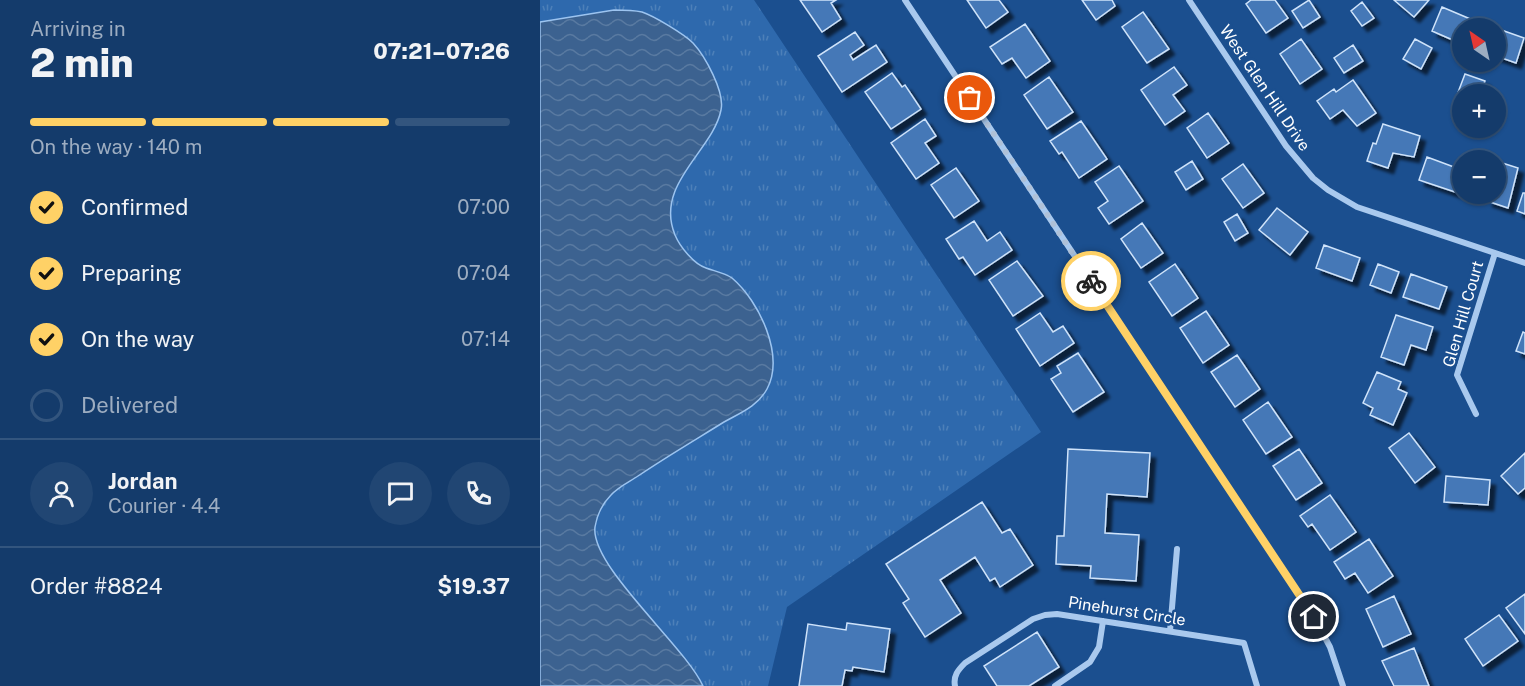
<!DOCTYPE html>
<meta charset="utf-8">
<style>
body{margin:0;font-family:"Public Sans",sans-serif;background:#214673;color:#f1f3f6;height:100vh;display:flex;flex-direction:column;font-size:22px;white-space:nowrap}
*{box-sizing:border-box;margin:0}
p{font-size:20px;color:#9dadc1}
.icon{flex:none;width:33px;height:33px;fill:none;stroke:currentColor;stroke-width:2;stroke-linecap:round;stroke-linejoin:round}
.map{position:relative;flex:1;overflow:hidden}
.details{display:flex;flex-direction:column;background:#143b6b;width:540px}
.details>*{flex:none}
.needle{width:39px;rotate:326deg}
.controls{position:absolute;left:912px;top:18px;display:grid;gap:12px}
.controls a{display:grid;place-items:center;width:54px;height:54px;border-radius:50%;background:#143b6b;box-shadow:0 2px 4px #0004,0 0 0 2px #33557e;font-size:30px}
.pin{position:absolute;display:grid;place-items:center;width:51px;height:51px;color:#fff;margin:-26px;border:3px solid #fff;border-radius:50%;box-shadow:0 2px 6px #0007}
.courier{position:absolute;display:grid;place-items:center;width:60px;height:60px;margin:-30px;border:4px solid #ffd166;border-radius:50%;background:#fff;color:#222;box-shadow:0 2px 8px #0007}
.summary em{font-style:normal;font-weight:800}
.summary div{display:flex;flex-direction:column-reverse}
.summary{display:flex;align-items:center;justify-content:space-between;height:102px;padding:0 30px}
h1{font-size:39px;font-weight:800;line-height:45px}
.bar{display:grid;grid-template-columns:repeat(4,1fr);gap:9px 6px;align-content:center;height:72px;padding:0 30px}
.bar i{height:8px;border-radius:4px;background:#33557e}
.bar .selected{background:#ffd166}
.bar p{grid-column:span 4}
.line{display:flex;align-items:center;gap:15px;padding:0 30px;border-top:2px solid #33557e}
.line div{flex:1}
.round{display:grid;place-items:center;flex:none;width:63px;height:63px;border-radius:32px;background:#214673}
ol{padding:0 30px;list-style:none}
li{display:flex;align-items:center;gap:18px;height:66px}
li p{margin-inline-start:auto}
li .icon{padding:6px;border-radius:50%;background:#ffd166;color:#111;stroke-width:4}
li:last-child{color:#9dadc1}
li i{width:33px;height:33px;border:3px solid #33557e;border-radius:50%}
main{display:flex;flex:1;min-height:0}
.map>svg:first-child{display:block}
.grass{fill:url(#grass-tufts)}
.water{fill:url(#water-waves);stroke:#9cc4f0;stroke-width:1.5}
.building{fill:#4478b7;stroke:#cfe3fa;stroke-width:1.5;filter:url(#shadow)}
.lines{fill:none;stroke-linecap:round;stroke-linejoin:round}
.minor{stroke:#a9c9ee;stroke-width:6}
.done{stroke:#afc1d8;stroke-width:6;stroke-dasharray:0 10.8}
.route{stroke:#ffd166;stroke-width:8}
.labels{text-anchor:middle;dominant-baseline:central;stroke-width:5;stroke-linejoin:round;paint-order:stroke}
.street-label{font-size:16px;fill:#fff;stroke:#1b4f8f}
</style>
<main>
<section class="details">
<div class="summary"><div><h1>2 min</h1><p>Arriving in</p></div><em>07:21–07:26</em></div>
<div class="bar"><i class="selected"></i><i class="selected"></i><i class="selected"></i><i></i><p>On the way · 140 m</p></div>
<ol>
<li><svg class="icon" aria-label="check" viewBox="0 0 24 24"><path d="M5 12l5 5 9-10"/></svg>Confirmed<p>07:00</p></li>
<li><svg class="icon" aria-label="check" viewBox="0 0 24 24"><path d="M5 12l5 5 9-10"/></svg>Preparing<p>07:04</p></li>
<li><svg class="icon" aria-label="check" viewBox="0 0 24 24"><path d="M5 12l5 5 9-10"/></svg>On the way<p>07:14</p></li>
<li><i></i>Delivered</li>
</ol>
<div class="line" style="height:108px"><a class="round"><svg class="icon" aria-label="person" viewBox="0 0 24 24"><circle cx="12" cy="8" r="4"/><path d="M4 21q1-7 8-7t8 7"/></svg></a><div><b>Jordan</b><p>Courier · 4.4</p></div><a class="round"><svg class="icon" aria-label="chat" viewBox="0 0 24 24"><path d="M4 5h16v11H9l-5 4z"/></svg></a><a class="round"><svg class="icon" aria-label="phone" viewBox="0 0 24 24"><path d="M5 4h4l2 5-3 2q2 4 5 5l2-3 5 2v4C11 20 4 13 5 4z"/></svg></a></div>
<div class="line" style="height:78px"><div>Order #8824</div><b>$19.37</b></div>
</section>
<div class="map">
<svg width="985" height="686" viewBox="0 0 985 686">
<defs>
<pattern id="grass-tufts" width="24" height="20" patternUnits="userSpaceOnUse" patternTransform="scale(1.5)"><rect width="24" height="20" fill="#2e69ad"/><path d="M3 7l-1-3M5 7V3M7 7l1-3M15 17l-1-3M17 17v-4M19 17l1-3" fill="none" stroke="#4d80b9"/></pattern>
<pattern id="water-waves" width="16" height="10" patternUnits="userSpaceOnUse" patternTransform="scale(1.5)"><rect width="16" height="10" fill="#3c6290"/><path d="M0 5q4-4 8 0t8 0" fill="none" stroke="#597aa1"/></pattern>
<filter id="shadow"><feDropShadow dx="5.5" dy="5.5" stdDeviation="1.5" flood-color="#0009"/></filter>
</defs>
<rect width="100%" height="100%" fill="#1b4f8f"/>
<!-- grass -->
<path class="grass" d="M0,0H214L501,432L247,607L228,686H0Z"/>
<!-- water -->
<path class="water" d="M74,10C83,10 93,10 102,12C114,16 144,34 153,43C165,56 185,92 181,110C173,151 114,184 135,235C140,247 154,264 166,268C174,271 185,273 192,278C219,301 245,355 227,389C218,406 200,413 184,422C155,440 126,457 98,476C89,482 78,487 71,495C62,504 57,515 55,527C50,566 145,646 163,686H0V22Z"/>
<!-- building -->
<path class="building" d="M260,0H296L291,3L301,19L282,32Z
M427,0H459L468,12L446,28Z
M542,0H572L575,6L556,20Z
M711,0H735L748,18L726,33L706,4Z
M769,0L780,17L763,28L752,11Z
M854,0H889L874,17Z
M822,2L834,18L822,26L811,11Z
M902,7L935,21L932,28H922V44L892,31Z
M603,12L629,49L607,63L582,27Z
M485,24L510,61L486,78L472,58L462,64L450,47Z
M950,26L984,38L976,63L956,56V28H950Z
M315,32L324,45L310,55L313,60L336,45L347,62L302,92L278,56Z
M761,39L782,69L760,84L740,54Z
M875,39L892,48L881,69L863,59Z
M813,45L823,61L804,73L794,58Z
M634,67L647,85L633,95L645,111L625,125L601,90Z
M352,73L362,87L365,85L381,109L351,129L325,92Z
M925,74L945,81L940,94H922V97L917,95Z
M509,77L533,112L507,129L484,95Z
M813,80L836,113L817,126L803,110L790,119L777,101L794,89L796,92Z
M668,113L689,143L667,158L647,128Z
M385,119L396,136L385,143L399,163L376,179L351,143Z
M541,121L567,159L539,178L522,152L519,154L510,141Z
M843,124L880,136L874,157L853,153L848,168L827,161L833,143L836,144Z
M887,157L922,170L915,192L879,180Z
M652,161L663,179L646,190L635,172Z
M956,161L978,168L968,208L947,201L950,194H956Z
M703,164L724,193L703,208L682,179Z
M579,166L603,201L569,224L558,208L568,201L555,182Z
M416,168L439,201L414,218L391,185Z
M983,193H985V214L977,211Z
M737,208L768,232L750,255L719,230Z
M697,214L708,233L695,241L684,222Z
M434,221L447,241L460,232L472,250L435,275L423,257L419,259L406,239Z
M602,223L623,253L601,268L581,239Z
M784,245L820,258L812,281L776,268Z
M477,261L503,296L473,316L449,280Z
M635,264L658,298L632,316L609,282Z
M838,264L859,272L851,293L830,285Z
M871,274L907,287L899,309L863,297Z
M666,311L689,345L663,363L640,328Z
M500,313L513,332L523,326L534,343L500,366L476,329Z
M856,315L893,327L886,350L871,345L864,365L841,357Z
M983,332L985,333V354L976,351Z
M538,353L564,392L533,412L511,379L521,373L517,366Z
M697,355L720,389L695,407L671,372Z
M837,372L861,382L858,389L867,393L853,425L830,415L833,408L823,403Z
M728,402L752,437L726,454L703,420Z
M869,433L895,467L875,483L849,448Z
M528,449L610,453L607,497L567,494L565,533L599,535L596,581L550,578L551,566L516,564L517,536H524Z
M759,449L782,483L756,500L733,466Z
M985,453V488L978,494L961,476Z
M906,476L950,480L948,505L904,502Z
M790,495L816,532L790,550L772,524L768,527L760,516Z
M442,502L462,533L470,529L493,565L460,587L455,578L450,581L435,557L400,580L421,613L385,637L363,603L369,599L346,564Z
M829,539L853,576L828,593L815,573L805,579L794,562Z
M985,594V634L966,608Z
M854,596L871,634L843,647L826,609Z
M959,615L978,641L943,666L925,639Z
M307,623L350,629L344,672L313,667L312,671L305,670L302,686H259L268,624L306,630Z
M497,632L519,667L489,686H457L444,666Z
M874,648L889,686H854L842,661Z"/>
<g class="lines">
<!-- minor -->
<path class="minor" d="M365,0L774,617L790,647L803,686
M649,0L746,146L773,178L788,190L817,207L985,263
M936,414L917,375L955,253
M630,631L637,549
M415,686C413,676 418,670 425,663L493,619L505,615L517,614L704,643L717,686
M515,686L550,662L559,647L563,621"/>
</g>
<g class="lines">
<!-- done -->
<path class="done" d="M430,98L551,281"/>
<!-- route -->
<path class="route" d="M551,281L774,617"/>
</g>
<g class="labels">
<!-- street labels -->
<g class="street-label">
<text transform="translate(725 88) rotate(56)">West Glen Hill Drive</text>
<text transform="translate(923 314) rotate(-74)">Glen Hill Court</text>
<text transform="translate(587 611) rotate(9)">Pinehurst Circle</text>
</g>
</g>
</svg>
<div class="controls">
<a><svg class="needle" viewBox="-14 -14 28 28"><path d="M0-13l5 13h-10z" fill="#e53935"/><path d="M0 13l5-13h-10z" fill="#9dadc1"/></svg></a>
<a>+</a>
<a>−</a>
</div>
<div class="pin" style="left:430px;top:98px;background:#ea580c"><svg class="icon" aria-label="bag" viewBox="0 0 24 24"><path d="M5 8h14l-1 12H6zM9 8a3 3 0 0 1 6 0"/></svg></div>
<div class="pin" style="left:774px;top:617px;background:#1f2937"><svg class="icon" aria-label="home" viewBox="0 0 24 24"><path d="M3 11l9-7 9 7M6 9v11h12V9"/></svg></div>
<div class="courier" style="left:551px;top:281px"><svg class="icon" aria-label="bike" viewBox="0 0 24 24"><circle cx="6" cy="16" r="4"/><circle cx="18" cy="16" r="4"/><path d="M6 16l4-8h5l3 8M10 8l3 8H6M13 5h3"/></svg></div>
</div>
</main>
